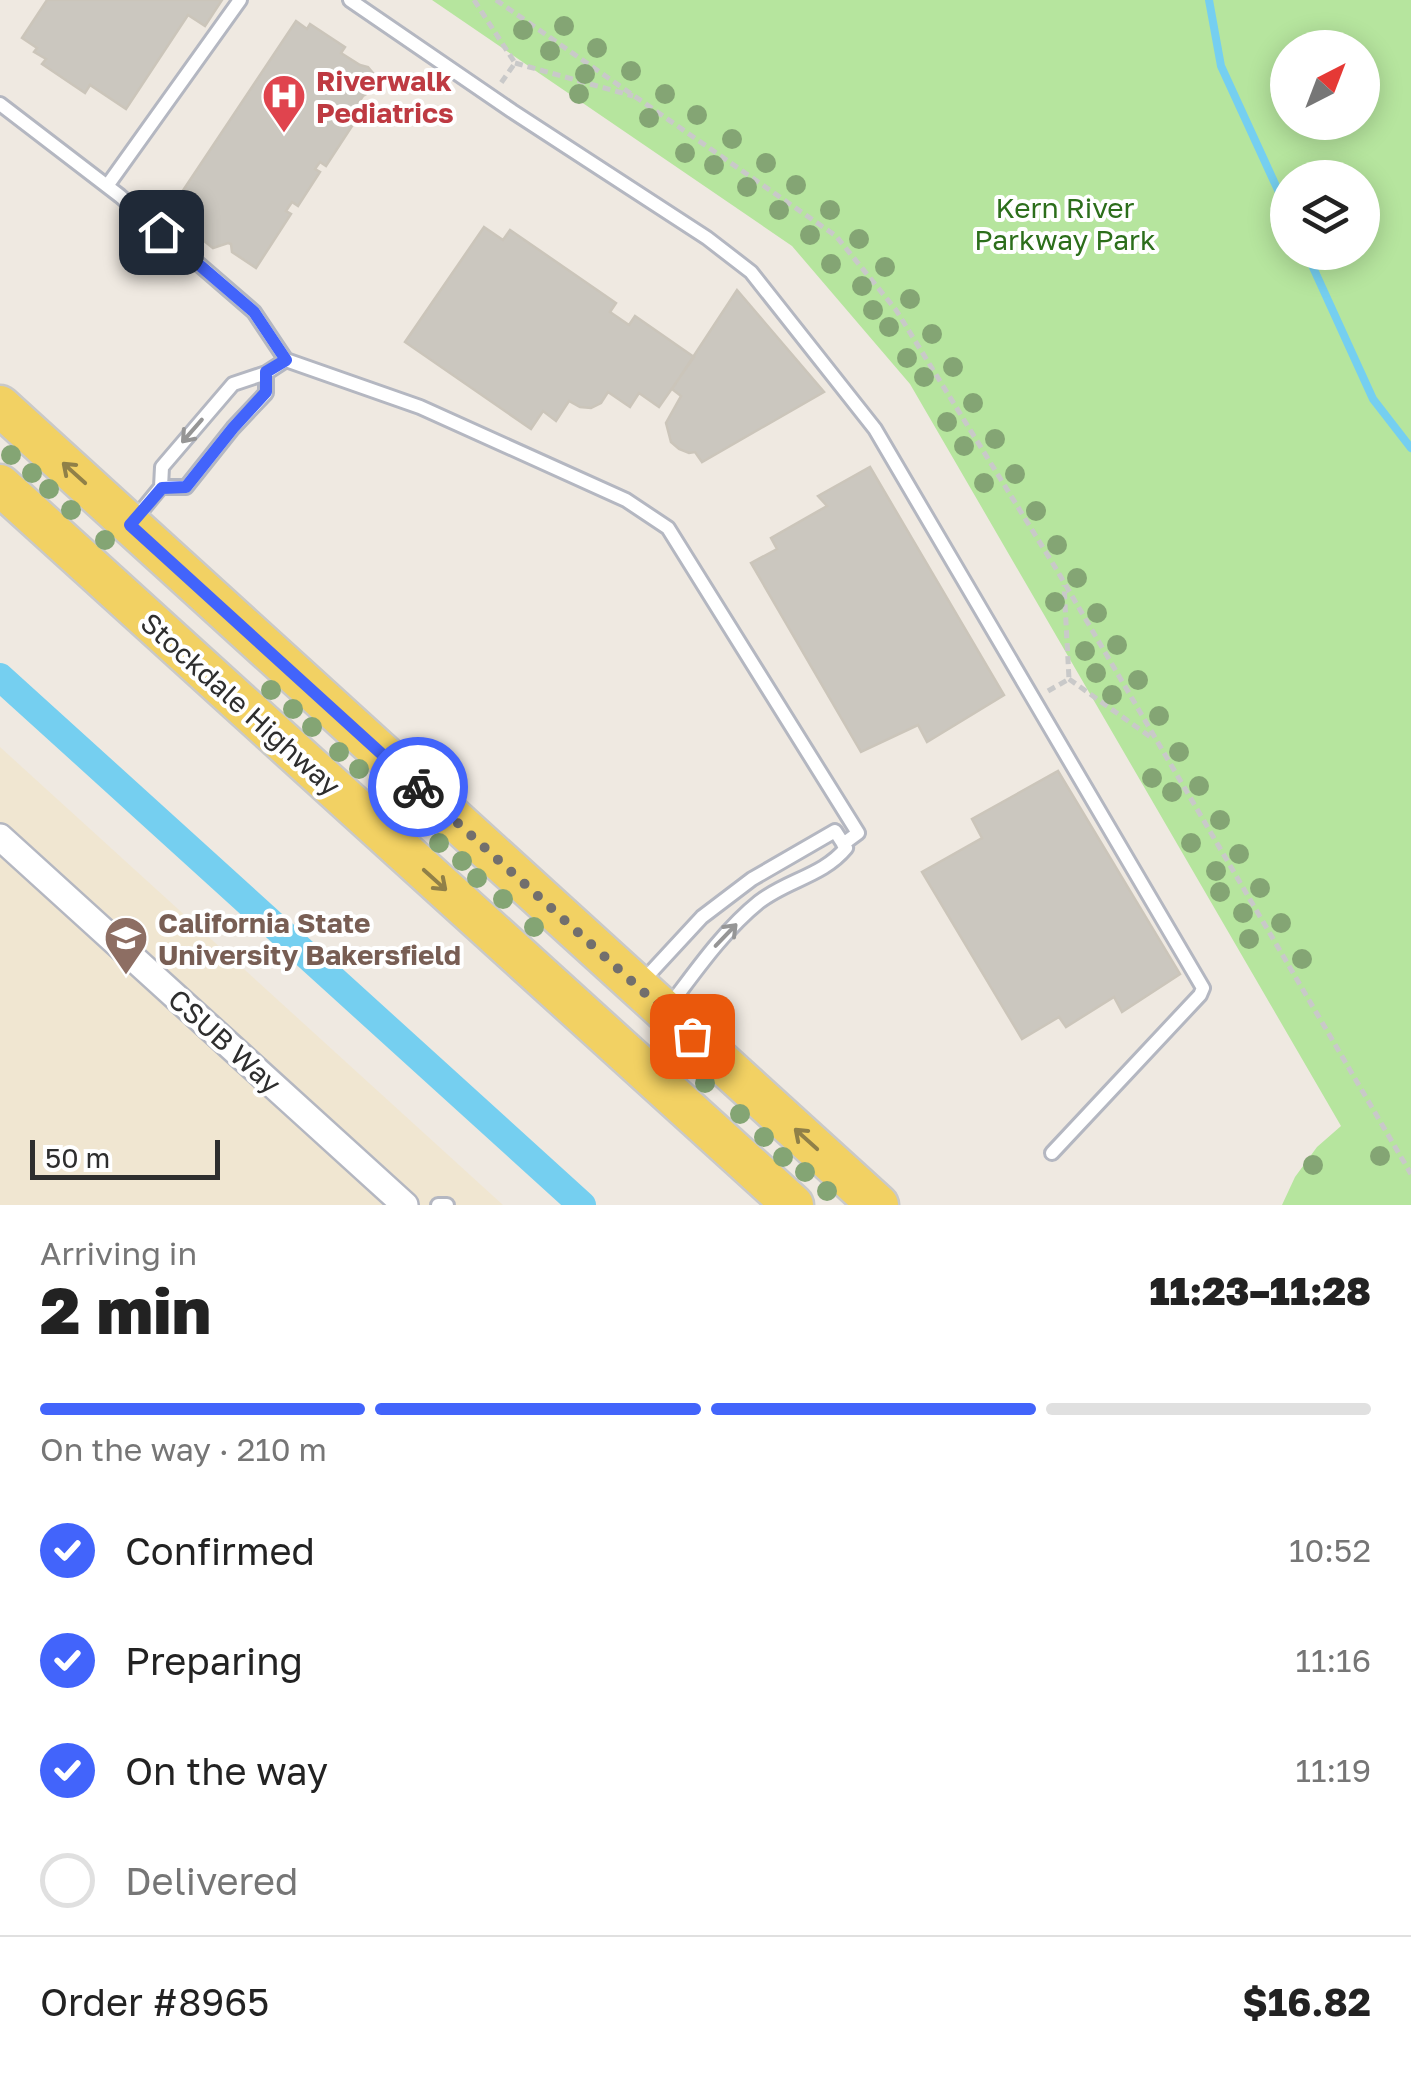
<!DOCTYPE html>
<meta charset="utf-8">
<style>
body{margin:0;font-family:"Golos Text",sans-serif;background:#f2f2f2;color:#222;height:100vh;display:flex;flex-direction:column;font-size:38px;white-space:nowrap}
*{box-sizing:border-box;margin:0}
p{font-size:32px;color:#767676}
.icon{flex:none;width:55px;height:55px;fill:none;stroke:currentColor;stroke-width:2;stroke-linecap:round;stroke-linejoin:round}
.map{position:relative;height:1205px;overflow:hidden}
.side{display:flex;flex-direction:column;background:#fff;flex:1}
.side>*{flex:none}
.needle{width:65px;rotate:42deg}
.controls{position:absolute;left:1270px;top:30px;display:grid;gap:20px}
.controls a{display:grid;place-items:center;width:110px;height:110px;border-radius:50%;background:#fff;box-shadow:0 5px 25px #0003;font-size:50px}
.scale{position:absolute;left:30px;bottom:25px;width:190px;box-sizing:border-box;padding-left:10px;border:5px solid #2e2e2e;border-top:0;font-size:28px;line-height:35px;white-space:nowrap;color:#2e2e2e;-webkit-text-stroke:8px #fff;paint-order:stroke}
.pin{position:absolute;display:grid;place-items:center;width:85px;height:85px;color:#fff;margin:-42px;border-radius:20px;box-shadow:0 5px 15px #0006}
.courier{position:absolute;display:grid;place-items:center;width:100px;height:100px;margin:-50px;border:8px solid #4264fb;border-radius:50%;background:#fff;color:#222;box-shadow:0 2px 12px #0007}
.summary em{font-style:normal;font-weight:800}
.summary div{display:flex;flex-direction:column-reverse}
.summary{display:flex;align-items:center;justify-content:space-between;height:170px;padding:0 40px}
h1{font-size:65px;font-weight:800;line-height:75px}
.bar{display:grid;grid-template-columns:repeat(4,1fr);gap:15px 10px;align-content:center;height:120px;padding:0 40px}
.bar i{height:12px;border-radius:8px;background:#e0e0e0}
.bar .active{background:#4264fb}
.bar p{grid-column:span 4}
.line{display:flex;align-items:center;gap:25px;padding:0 40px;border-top:2px solid #e0e0e0}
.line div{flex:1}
ol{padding:0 40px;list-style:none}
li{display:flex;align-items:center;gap:30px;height:110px}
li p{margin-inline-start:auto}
li .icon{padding:10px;border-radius:50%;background:#4264fb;color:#fff;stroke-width:4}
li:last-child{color:#767676}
li i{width:55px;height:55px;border:5px solid #e0e0e0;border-radius:50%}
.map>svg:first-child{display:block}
.education{fill:#f0e6d1}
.green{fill:#b6e59e;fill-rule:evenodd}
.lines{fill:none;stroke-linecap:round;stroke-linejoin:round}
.stream{stroke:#75cff0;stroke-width:8}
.canal{stroke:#75cff0;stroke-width:28}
.building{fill:#cbc7bf;stroke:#cbc5ba;stroke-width:2.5}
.lane-casing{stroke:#b4b7c1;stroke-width:18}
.street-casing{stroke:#b4b7c1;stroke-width:30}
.primary-casing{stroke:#c9c9c9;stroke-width:45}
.path{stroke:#c9c9c9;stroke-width:5;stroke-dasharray:8 5;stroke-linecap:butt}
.lane{stroke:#fff;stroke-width:12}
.street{stroke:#fff;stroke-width:25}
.primary{stroke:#f2d163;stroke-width:40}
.tree{fill:#84a574}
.oneway{stroke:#969696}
.oneway2{stroke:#908048}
.done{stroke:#726f6d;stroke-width:10;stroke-dasharray:0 18}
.route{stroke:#4264fb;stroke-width:12}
.labels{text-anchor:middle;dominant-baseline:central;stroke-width:8;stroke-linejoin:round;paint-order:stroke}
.health-label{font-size:28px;font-weight:bold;fill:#be3a42;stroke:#fff;text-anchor:start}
.park-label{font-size:28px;fill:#2c6e1b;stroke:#fff}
.street-label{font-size:28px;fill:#2e2e2e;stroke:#fff}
.education-label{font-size:28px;font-weight:bold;fill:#785e54;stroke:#fff;text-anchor:start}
</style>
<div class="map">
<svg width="1411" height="1205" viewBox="0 0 1411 1205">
<rect width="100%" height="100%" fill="#efe9e1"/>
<!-- education -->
<path class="education" d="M0,747L503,1205H0Z"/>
<!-- green -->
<path class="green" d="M432,0H1411V1205H1282L1295,1177L1317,1147L1341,1126L910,384L792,246ZM1288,48H1362V122H1288ZM1288,178H1362V252H1288Z"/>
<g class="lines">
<!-- stream -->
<path class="stream" d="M1209,0L1221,66L1288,212
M1306,252L1373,399L1411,448"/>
<!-- canal -->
<path class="canal" d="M0,677L582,1205"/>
</g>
<!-- building -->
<path class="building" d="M47,0H222L205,26L188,15L126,109L90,85L85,93L42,64L46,59L34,52L37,48L22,38Z
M296,21L307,29L310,24L345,47L341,53L360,65L368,67L373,73L375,83L372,91L363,96L359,102L365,106L326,166L320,162L315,169L320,172L298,206L292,202L286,211L291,214L256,268L232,252L231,244L228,243L213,248L203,240L202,225H193L170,210Z
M484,227L503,240L510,230L616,303L610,312L629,325L635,316L694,357L659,407L639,393L630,407L608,392L601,403L591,408L580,407L569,401L556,421L543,411L531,429L405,342Z
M737,290L824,392L702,462L695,452L689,453L679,449L671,442L666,423L681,396L672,389Z
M870,467L1004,695L927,742L918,725L861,752L751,563L777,549L771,538L827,506L818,496Z
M1058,771L1180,974L1122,1012L1114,997L1066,1027L1059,1017L1022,1039L922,872L982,838L972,819Z"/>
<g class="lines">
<defs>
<path id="lane" d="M350,0L512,111L707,238L751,272L875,429L1203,988L1200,995L1052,1153
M0,104L120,196L254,312L286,360
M107,186L240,0
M266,373V393L233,428L186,487H161L162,467L233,384L266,373L286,360L420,407L626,500L668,528L858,833L843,844
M134,520L161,487
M640,984L702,917L752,879L835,831L846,848C823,876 787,880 759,902C723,931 695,972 667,1009
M438,1205H447"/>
<path id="street" d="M0,837L405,1205"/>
<path id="primary" d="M0,406L878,1205
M0,485L793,1205"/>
</defs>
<!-- lane casing -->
<use href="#lane" class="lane-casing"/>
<!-- street casing -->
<use href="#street" class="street-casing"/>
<!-- primary casing -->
<use href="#primary" class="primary-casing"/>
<!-- path -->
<path class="path" d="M474,0L515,63L501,83
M496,0L836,236L896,310L1055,567L1411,1174
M515,63L633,96
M1069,679L1152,738
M1048,691L1069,679L1064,585"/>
<!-- lane -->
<use href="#lane" class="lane"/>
<!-- street -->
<use href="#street" class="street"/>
<!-- primary -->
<use href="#primary" class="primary"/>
</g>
<!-- trees -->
<g class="tree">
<circle cx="564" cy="26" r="10"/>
<circle cx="523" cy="30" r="10"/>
<circle cx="597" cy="48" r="10"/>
<circle cx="550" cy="51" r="10"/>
<circle cx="631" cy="71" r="10"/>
<circle cx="585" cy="74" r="10"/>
<circle cx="579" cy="94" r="10"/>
<circle cx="665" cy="94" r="10"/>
<circle cx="697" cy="115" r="10"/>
<circle cx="649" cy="118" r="10"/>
<circle cx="732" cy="139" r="10"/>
<circle cx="685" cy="153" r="10"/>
<circle cx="766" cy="163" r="10"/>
<circle cx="714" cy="165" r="10"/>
<circle cx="796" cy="185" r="10"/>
<circle cx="747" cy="187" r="10"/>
<circle cx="779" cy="210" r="10"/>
<circle cx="830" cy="210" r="10"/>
<circle cx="810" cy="235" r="10"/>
<circle cx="859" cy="239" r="10"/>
<circle cx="831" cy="264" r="10"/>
<circle cx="885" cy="267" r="10"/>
<circle cx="862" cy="286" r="10"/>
<circle cx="910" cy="299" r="10"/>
<circle cx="873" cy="310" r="10"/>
<circle cx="889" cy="327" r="10"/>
<circle cx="932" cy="334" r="10"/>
<circle cx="907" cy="358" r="10"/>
<circle cx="953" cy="367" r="10"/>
<circle cx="924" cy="377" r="10"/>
<circle cx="973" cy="403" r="10"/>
<circle cx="947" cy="422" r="10"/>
<circle cx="995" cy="439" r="10"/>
<circle cx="964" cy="446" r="10"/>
<circle cx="11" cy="455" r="10"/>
<circle cx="32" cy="473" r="10"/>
<circle cx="1015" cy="474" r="10"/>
<circle cx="984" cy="483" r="10"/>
<circle cx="49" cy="489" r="10"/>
<circle cx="71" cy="510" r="10"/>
<circle cx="1036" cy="511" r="10"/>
<circle cx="105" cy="540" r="10"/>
<circle cx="1057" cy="545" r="10"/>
<circle cx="1077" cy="578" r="10"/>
<circle cx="1055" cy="602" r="10"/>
<circle cx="1097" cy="613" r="10"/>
<circle cx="1117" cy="645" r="10"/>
<circle cx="1085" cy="651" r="10"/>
<circle cx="1096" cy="673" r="10"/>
<circle cx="1138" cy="680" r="10"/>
<circle cx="271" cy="690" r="10"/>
<circle cx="1112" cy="695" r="10"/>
<circle cx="293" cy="709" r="10"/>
<circle cx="1159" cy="716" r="10"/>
<circle cx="312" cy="727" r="10"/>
<circle cx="339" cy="752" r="10"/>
<circle cx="1179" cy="752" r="10"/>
<circle cx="359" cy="769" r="10"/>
<circle cx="1152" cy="778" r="10"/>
<circle cx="1199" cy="786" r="10"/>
<circle cx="379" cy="787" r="10"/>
<circle cx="1172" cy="792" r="10"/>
<circle cx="399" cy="805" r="10"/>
<circle cx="1220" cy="820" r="10"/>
<circle cx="419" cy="824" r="10"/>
<circle cx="439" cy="843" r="10"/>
<circle cx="1191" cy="843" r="10"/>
<circle cx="1239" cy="854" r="10"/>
<circle cx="462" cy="861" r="10"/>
<circle cx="1216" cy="871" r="10"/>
<circle cx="477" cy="878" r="10"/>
<circle cx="1260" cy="888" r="10"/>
<circle cx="1220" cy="892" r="10"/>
<circle cx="503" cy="899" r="10"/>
<circle cx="1243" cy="913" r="10"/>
<circle cx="1281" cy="923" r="10"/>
<circle cx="534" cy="927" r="10"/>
<circle cx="1249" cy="939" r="10"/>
<circle cx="1302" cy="959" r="10"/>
<circle cx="705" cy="1083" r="10"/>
<circle cx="740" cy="1114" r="10"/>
<circle cx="764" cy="1137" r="10"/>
<circle cx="1380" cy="1156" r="10"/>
<circle cx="783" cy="1157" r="10"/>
<circle cx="1313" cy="1165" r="10"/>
<circle cx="805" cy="1172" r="10"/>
<circle cx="827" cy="1191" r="10"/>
</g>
<!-- one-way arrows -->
<defs><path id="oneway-shaft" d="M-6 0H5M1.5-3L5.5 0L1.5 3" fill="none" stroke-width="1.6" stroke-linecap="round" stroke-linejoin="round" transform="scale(2.5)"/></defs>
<g class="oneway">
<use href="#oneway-shaft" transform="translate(192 431) rotate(131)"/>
<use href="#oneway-shaft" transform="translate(726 935) rotate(-46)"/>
</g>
<g class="oneway2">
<use href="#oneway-shaft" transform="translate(74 473) rotate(-138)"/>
<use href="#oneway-shaft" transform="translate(435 880) rotate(42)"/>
<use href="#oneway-shaft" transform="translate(806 1139) rotate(-138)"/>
</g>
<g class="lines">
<!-- done -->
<path class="done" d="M418,787L692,1036"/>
<!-- route -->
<path class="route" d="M161,232L254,312L286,360L266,372V392L233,428L186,487L162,488L130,525L418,787"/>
</g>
<!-- icons -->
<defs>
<symbol id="hospital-pin" viewBox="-11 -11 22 30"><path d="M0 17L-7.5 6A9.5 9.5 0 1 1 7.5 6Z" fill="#e0444e" stroke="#fff"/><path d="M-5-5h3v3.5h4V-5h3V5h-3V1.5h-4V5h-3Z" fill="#fff"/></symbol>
<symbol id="university-pin" viewBox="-11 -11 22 30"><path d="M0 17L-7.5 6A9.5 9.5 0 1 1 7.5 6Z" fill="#8d6e63" stroke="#fff"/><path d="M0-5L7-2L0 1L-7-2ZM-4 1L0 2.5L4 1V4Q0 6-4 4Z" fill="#fff"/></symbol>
</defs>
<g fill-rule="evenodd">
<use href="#hospital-pin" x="259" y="71" width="50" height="68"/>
<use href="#university-pin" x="101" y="913" width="50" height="68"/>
</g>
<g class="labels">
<!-- health labels -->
<g class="health-label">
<text x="316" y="80">Riverwalk<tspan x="316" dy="32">Pediatrics</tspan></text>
</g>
<!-- park labels -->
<g class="park-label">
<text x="1065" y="207">Kern River<tspan x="1065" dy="32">Parkway Park</tspan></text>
</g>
<!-- street labels -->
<g class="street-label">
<text transform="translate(241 704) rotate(42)">Stockdale Highway</text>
<text transform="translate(225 1041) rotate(42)">CSUB Way</text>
</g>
<!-- education labels -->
<g class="education-label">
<text x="158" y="922">California State<tspan x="158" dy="32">University Bakersfield</tspan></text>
</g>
</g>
</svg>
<div class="controls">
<a><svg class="needle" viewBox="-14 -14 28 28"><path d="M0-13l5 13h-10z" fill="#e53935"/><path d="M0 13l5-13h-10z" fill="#767676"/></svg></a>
<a><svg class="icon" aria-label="layers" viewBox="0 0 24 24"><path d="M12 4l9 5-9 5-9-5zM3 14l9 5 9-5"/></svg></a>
</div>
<div class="scale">50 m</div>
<div class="pin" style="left:692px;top:1036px;background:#ea580c"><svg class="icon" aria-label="bag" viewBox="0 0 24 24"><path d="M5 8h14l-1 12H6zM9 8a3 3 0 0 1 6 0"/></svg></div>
<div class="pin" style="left:161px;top:232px;background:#1f2937"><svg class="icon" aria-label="home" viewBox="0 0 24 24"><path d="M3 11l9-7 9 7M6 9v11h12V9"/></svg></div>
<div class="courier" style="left:418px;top:787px"><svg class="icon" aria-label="bike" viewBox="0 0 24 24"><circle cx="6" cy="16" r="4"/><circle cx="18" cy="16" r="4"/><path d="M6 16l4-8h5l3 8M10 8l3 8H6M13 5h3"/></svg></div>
</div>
<section class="side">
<div class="summary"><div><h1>2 min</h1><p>Arriving in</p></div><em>11:23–11:28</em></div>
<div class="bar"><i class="active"></i><i class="active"></i><i class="active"></i><i></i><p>On the way · 210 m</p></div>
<ol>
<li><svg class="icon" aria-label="check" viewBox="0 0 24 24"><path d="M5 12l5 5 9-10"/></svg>Confirmed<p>10:52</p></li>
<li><svg class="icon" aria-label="check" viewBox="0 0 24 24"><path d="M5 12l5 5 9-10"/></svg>Preparing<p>11:16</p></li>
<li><svg class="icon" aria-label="check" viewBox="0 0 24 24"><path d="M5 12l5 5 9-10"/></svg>On the way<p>11:19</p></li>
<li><i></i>Delivered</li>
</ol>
<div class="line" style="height:130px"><div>Order #8965</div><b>$16.82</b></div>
</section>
